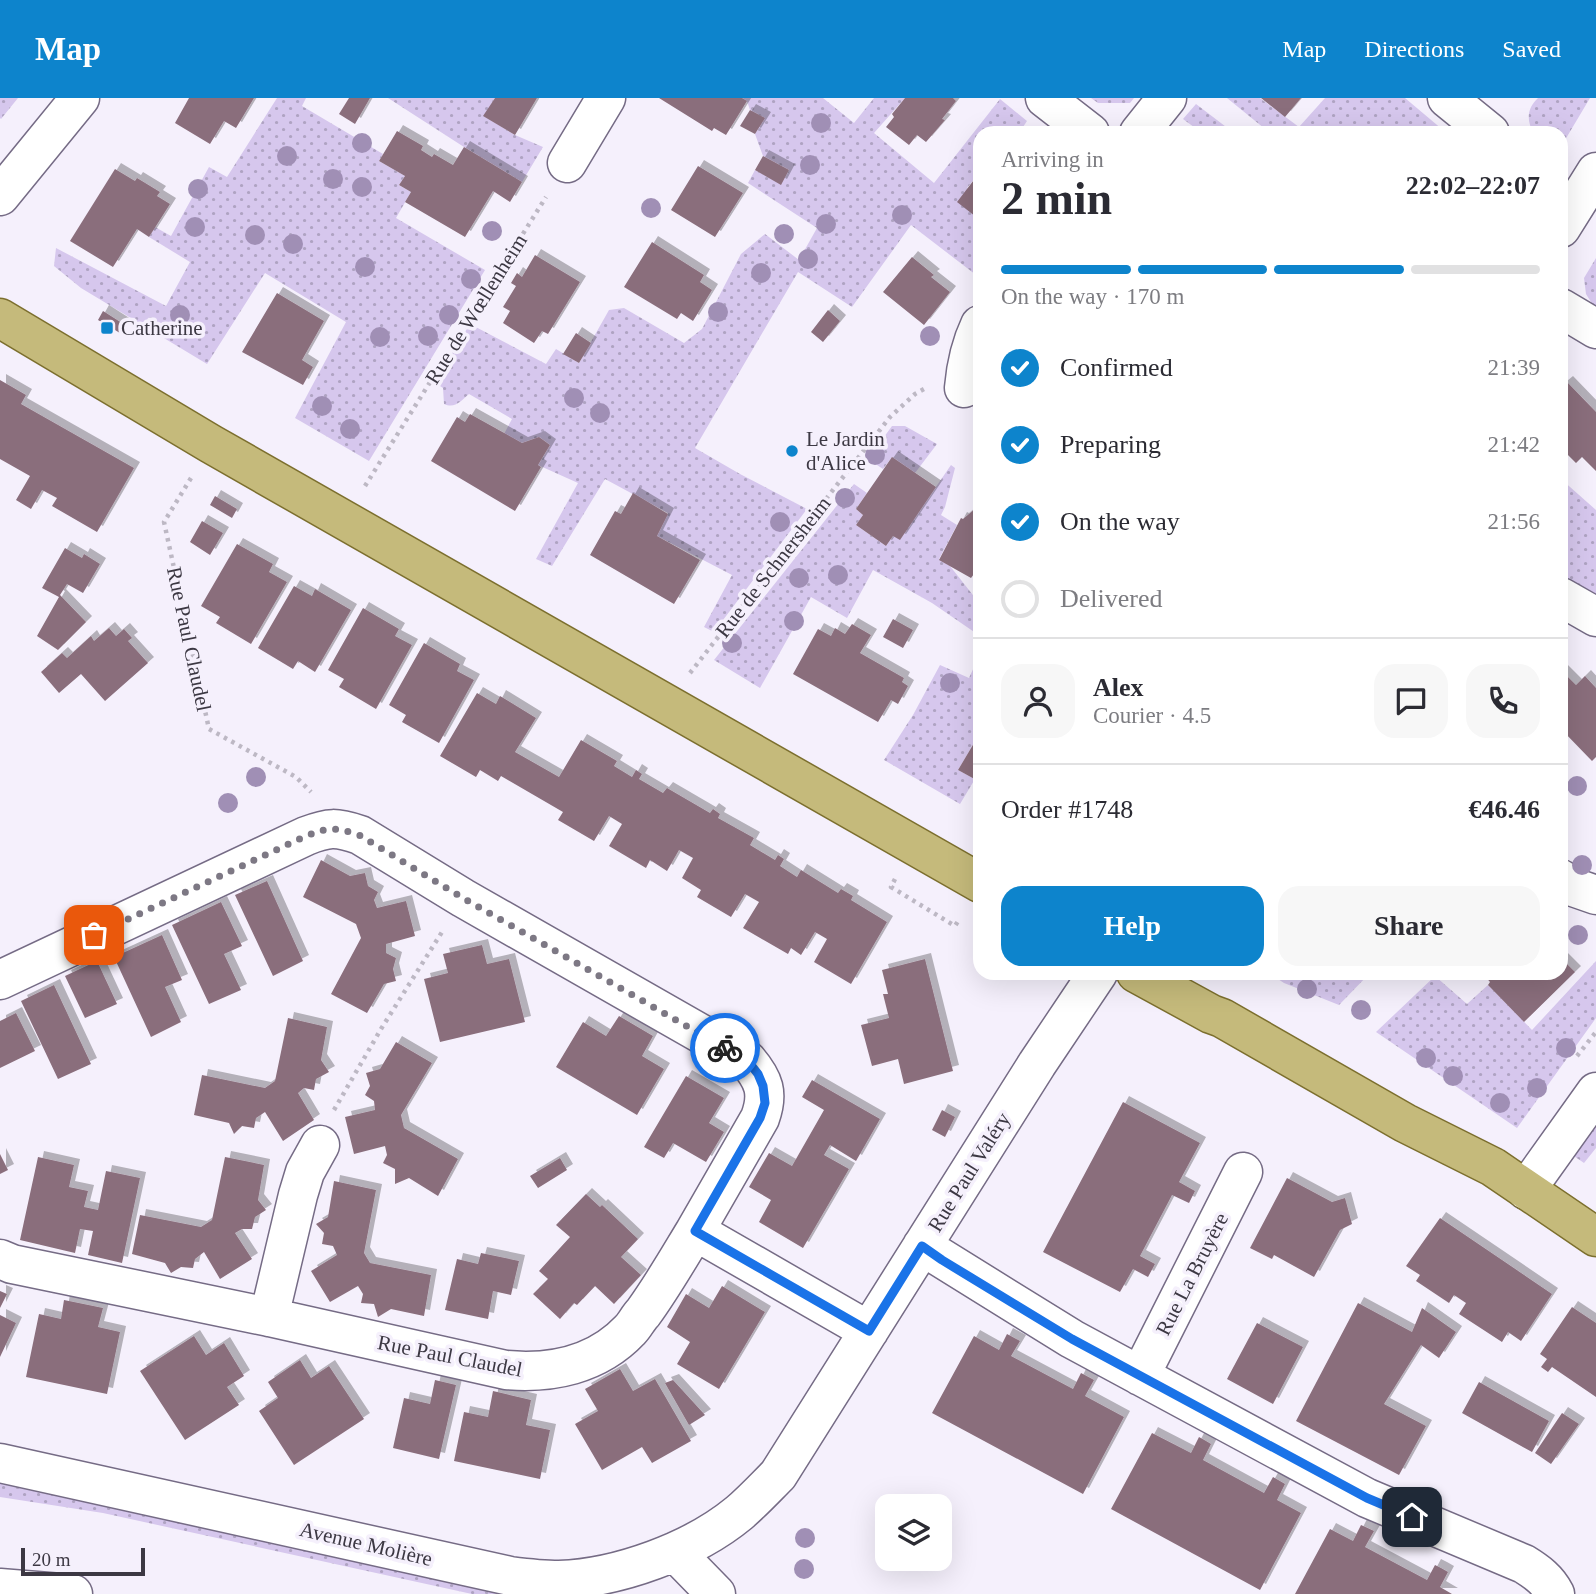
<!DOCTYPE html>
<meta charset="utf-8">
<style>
body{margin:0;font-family:"Times New Roman",serif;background:#f7f7f7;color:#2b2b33;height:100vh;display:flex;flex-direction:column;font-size:26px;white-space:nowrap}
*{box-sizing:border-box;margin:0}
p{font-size:23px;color:#7c7c81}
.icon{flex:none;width:38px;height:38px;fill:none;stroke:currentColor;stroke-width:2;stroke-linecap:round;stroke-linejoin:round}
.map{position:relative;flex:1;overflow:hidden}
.drawer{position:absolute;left:973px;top:28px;width:595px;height:854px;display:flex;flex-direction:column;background:#fff;border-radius:21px;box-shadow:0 7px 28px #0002}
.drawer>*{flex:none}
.buttons{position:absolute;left:875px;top:1396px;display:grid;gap:14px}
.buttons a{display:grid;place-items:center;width:77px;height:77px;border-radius:14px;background:#fff;box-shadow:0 7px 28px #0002;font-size:35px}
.scale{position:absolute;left:21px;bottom:18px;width:124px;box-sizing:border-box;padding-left:7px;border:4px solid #3c3843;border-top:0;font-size:19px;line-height:24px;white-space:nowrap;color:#3c3843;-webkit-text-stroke:5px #f5f0fc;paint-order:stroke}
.pin{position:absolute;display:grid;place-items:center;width:60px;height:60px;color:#fff;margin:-30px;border-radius:14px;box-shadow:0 4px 10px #0006}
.courier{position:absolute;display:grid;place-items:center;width:70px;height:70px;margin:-35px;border:5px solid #1a73e8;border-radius:50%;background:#fff;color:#222;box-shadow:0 2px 9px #0007}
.summary em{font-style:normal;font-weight:700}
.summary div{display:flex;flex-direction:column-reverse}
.summary{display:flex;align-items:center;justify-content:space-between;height:119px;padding:0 28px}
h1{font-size:46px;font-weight:700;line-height:52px}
.bar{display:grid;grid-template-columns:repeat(4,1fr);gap:10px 7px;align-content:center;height:84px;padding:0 28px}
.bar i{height:9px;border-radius:5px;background:#e1e1e2}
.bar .current{background:#0d84cc}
.bar p{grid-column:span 4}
.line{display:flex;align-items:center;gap:18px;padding:0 28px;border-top:2px solid #e1e1e2}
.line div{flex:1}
.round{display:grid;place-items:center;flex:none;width:74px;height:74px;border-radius:21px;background:#f7f7f7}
ol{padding:0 28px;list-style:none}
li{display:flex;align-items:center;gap:21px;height:77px}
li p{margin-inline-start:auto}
li .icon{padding:7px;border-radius:50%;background:#0d84cc;color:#fff;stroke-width:4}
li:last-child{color:#7c7c81}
li i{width:38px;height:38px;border:4px solid #e1e1e2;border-radius:50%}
.action{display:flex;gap:14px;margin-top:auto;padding:14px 28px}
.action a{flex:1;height:80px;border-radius:21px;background:#0d84cc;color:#fff;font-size:28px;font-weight:700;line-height:80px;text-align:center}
.action a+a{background:#f7f7f7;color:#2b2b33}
header{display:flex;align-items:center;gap:42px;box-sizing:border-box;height:98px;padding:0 35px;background:#0d84cc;color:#fff}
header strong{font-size:33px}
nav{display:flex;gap:38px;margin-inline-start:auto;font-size:24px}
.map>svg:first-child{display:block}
.green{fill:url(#green-dots)}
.building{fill:#8a6e7c;filter:url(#shadow)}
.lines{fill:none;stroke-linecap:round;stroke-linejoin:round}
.minor-casing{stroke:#756b85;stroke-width:41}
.major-casing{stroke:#7c6f2e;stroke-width:41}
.path{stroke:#bdb8c4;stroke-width:4.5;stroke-dasharray:3.5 5;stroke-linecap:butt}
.minor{stroke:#fff;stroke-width:38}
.major{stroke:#c5ba7b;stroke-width:38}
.tree{fill:#a08fb5}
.done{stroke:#7d7884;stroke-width:7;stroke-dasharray:0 12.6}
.route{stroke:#1a73e8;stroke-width:9}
.poi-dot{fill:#0d84cc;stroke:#f5f0fc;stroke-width:2.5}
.labels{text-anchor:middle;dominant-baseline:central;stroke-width:7;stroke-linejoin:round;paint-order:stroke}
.street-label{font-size:21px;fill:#3c3843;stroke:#f5f0fc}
.poi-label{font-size:21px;fill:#3c3843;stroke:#f5f0fc;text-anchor:start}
</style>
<header>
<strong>Map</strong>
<nav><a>Map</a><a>Directions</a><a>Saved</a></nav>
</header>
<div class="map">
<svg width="1596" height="1496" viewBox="0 0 1596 1496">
<defs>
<pattern id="green-dots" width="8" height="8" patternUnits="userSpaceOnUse" patternTransform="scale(1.75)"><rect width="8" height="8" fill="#d6c7ed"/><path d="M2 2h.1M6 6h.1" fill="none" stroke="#afa3c2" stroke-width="1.8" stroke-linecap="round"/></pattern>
<filter id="shadow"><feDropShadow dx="6" dy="-6" stdDeviation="0" flood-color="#0004"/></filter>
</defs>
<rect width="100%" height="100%" fill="#f5f0fc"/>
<!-- green -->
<path class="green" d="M0,0H18L1,21L0,20Z
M277,0H306L302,8L383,56L379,63L405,78L399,87L411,94L396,120L485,172L369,363L295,320L346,224L265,175L207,266L81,190L54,168L56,150L166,208L190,164L149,139L155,129L171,138L209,69L227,79Z
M388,0H495L484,18L515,37L543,49L522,84L464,49Z
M742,0H823L854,25L874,0H905L874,35L934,85L1000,1L1027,23L1019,35H980V74L967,90L980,122V180L911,127L852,209L798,174L695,350L740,376L807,411L714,534L704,529L732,477L657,438L668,415L605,381L552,468L536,461L578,385L538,367L550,347L539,339L522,345L504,336L512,321L469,296C461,303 455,311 444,306L443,290L434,284L470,226L546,266L556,251L579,265L609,212L624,210L684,245L702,231L741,156L765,136L799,162L817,130L748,85L755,72L781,86L789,72L763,58L755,36L764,20L750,12L747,3Z
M1091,0H1134L1130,5H1098Z
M1227,0H1260L1299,29L1325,0H1405L1443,32L1441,35H1270Z
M1538,0H1590L1565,42L1561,44V35H1534C1526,23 1527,10 1538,0Z
M1196,6L1234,35H1202L1183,21Z
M1596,160V212L1586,196L1584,180Z
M892,328H905L937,346L915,375L892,359L883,371L868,361Z
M951,367L955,370L945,409L941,417L957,427L939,461L950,468L980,506V538L932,505L873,472L847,520L811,499L760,590L714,562L854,386L867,395L856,411L863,417L856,427L886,448L893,438L900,441Z
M1561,381L1596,412V499L1561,479Z
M980,556V616L974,626L980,630V635L958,672L975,681L960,706L884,662L913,617L940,567L969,580Z
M1596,863V920L1517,1030L1376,934L1435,878L1467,906L1488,887L1532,932Z
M1269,875H1370L1339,907L1284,885Z
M1596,1023V1050L1584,1065L1571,1056Z
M0,1386H2L500,1496H472L103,1415L0,1399Z"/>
<!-- building -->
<path class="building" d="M189,0H254L236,30L224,23L210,46L175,25Z
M349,0H370L355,26L339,16Z
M495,0H537L515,37L483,18Z
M659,0H742L747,3L726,37L714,30L712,33Z
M905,0H953L956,3L942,21L945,22L926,44L917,37L909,47L886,29L894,19L892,16Z
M1261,0H1301L1285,19Z
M750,12L765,20L755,36L740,28Z
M397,33L423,48L421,52L432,59L434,56L453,67L464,49L522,84L510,104L493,93L465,139L405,104L411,94L399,87L405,78L379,63Z
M763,58L789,72L781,87L755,72Z
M698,68L743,95L715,139L671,112Z
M115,71L135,83L137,80L160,94L157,98L170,106L149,139L137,131L113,169L70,143Z
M980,74V122L957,104Z
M652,144L704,177L700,184L712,192L693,223L681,215L677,221L624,189Z
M535,157L580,184L548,236L542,233L534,245L503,225L510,213L503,209L516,188L511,185L517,175L522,179Z
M912,159L934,177L931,179L950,194L924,227L883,194Z
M277,195L324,223L302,262L313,269L303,287L242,254Z
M828,212L840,223L823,244L811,234Z
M103,213L125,227L120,235L98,222Z
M576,235L591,245L579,265L563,256Z
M0,282L26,297L21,306L134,370L97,434L52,408L57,400L42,392L31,411L16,402L30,378L0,361Z
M1567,284L1596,314V373L1582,359L1576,365L1561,350V289Z
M470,316L522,345L539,339L550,347L538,367L541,369L515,413L431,363L457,319L465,324Z
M892,359L936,389L900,442L893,438L886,448L856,427L863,417L856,411Z
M633,395L668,416L657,438L700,462L674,506L590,457L615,413L621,416Z
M215,398L237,411L232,420L210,407Z
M975,411L980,417V483L974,476L971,480L939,462L961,420L963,421Z
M202,423L223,435L210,457L190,444Z
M237,446L273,466L269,474L287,484L251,546L216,525L220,519L201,508Z
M65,450L82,460L84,456L100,466L83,495L67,486L60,497L86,524L58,552L37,538L59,499L42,490Z
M294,488L312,498L315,491L351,512L315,574L298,563L293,571L258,550Z
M363,510L399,531L395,538L412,547L376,611L339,589L344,581L328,572Z
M893,521L913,532L903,550L883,539Z
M852,526L871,537L860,555L904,580L902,584L908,588L898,606L891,602L878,624L793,576L818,531L831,538L835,530L845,536Z
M109,530L116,538L124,531L132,540L128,543L148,565L105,603L81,576L59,595L41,574L62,555L67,560L91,538L94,543Z
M424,545L460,566L457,573L474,582L439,645L402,624L406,617L389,607Z
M1561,572L1576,587L1585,578L1596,590V659L1592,663L1561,631Z
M477,595L496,606L500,598L536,620L515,654L559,679L581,642L617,663L614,668L632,679L636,672L642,676L639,681L663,695L667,690L710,715L713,711L720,716L718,720L754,740L750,747L775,762L778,757L784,761L780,768L797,779L801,772L838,795L841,791L853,798L851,802L887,824L851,886L814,864L827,841L815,834L801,857L791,850L788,856L743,830L759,804L745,796L731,819L697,799L701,792L682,780L693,760L679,752L667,773L650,762L646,770L609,748L622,726L609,718L594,743L558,722L563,714L501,678L498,683L480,672L476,679L440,658Z
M980,635V684L958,672Z
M321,762L350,778L365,775L368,788L378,794L374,802L377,810L406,803L415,838L386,846V855L396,860L393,871L396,883L384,886L367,915L331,896L361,840L356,826L303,799Z
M267,783L303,863L273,878L235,797Z
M221,804L242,848L224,856L241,892L209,906L172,827Z
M162,837L182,882L165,889L181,924L151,939L114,859Z
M482,847L487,866L509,861L525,924L440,944L424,881L448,875L443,856Z
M1561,860L1575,874L1524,924L1488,887L1490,884L1482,875H1561Z
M925,861L953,973L904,986L898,961L872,968L861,927L889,920L883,896H888L882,872Z
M97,863L117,906L85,920L65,878Z
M54,887L91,966L58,981L21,903Z
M16,915L35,953L0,970V923Z
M619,918L653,938L642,958L664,971L637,1017L556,969L583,924L606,938Z
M288,920L327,929L321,962L329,974L316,981L314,992L304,990L298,995L314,1022L283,1043L265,1014L256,1020L254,1030L242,1028L234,1036L229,1025L194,1017L202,977L265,990L275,983Z
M396,944L432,965L401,1017L404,1030L458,1061L438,1098L409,1080L395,1086V1071L383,1065L387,1057L385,1048L354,1056L345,1019L375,1012L374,1003L365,997L370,988L366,975L380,971Z
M686,978L724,1000L709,1025L724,1034L706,1064L673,1045L664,1060L644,1049Z
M812,982L880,1021L856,1063L830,1047L824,1057L849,1071L803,1150L759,1124L771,1102L749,1089L769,1055L792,1068L824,1012L802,999Z
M1123,1004L1200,1045L1179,1084L1195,1093L1189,1105L1172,1097L1140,1158L1155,1166L1148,1179L1133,1171L1120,1194L1043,1154Z
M942,1012L955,1019L945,1039L932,1032Z
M0,1056L8,1072L0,1076Z
M38,1059L74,1067L69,1089L88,1093L84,1109L98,1112L106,1073L140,1080L122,1165L88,1157L93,1133L80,1131L75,1155L20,1142Z
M225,1059L264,1067L258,1102L266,1112L255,1119L252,1131H242L235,1135L252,1161L220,1181L204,1154L195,1161L193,1170L181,1169L171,1175L165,1165L132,1156L140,1117L201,1129L212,1122Z
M560,1060L567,1072L538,1090L530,1078Z
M1287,1080L1332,1104L1345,1100L1352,1126L1340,1132L1314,1179L1274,1157L1272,1161L1250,1150Z
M334,1083L376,1092L364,1155L370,1165L431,1177L424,1218L391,1211L378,1219L374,1206L361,1205L363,1196L358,1188L330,1204L311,1173L337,1157L333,1148L322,1146L324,1135L316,1126L328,1119Z
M586,1096L600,1109L602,1107L638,1141L621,1159L641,1177L614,1206L595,1188L577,1207L574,1205L560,1221L533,1196L548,1181L539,1173L570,1139L556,1127Z
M1440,1120L1552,1196L1521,1243L1508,1234L1502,1244L1459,1216L1466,1205L1454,1197L1449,1205L1416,1183L1420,1177L1406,1168Z
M481,1155L519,1163L511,1197L493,1193L488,1221L445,1212L457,1161L478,1166Z
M722,1188L765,1214L719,1291L677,1266L690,1244L667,1229L686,1196L709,1210Z
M0,1193L7,1196L0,1210Z
M64,1202L103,1210L98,1229L120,1234L107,1296L26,1279L39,1216L61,1221Z
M1358,1205L1412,1234L1422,1210L1456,1234L1439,1260L1421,1247L1384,1306L1426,1328L1399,1377L1296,1323Z
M1572,1209L1596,1225V1299L1552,1269L1548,1274L1541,1269L1547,1261L1540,1256Z
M0,1217L16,1225L0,1259Z
M1257,1225L1303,1249L1273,1306L1227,1281Z
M1007,1236L1020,1243L1011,1258L1073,1291L1081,1275L1094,1282L1085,1298L1124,1319L1083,1396L932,1315L974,1238L999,1252Z
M194,1238L206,1257L224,1245L244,1278L227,1289L239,1307L185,1342L140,1273Z
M300,1262L311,1280L329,1268L364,1321L294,1367L259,1313L278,1300L268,1284Z
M620,1271L633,1293L655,1281L691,1343L652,1365L642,1349L602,1372L575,1326L598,1313L585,1291Z
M435,1282L456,1287L439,1361L393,1350L404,1300L430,1306Z
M673,1282L705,1317L689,1327L665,1285Z
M1479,1284L1549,1323L1532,1354L1462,1315Z
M493,1293L531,1302L526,1327L550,1332L540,1381L454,1363L464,1314L488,1319Z
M1562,1315L1579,1326L1551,1366L1535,1355Z
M1152,1335L1191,1355L1199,1339L1206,1343L1211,1346L1203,1362L1264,1395L1273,1379L1285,1386L1277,1402L1301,1415L1260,1492L1111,1411Z
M1361,1427L1374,1433L1365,1449L1427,1482L1435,1467L1441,1470L1448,1474L1440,1489L1452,1496H1295L1330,1431L1353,1443Z"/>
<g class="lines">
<defs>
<path id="minor" d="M1045,0L1090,35
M1447,0L1490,35
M1139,35L1167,0
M567,65L606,0
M0,98L80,0
M1561,130L1596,74
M1561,210L1596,231
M964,290C966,267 970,248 980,227
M1561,499L1596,519
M1561,781L1573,789L1596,797
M0,882L306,738C329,729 336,729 360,737L463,800L747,962C764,982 769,995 760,1020L695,1133
M1526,1092L1596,994
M922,1148L1072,1241L1367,1400L1524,1466C1537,1474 1548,1482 1555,1496
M0,1161L12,1166L269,1219L506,1272C551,1276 597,1267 630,1232C635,1227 638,1220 643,1215C662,1189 678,1161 695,1133L869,1233
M269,1219L298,1097L305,1074L320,1047
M1140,1278L1243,1074
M0,1365L510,1478C526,1480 543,1482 559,1482C618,1480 693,1453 739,1415C753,1403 765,1390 778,1377L1037,966L1098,875
M675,1454L716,1496
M0,1490L73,1496"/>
<path id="major" d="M0,220L211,346L980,785
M1136,875L1211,916L1222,920L1405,1025L1493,1069L1596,1139"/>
</defs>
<!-- minor casing -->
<use href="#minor" class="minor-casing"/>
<!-- major casing -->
<use href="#major" class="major-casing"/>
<!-- path -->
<path class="path" d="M191,380L164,424L209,631L296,679L311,694
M365,388L546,99
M690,575L890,319L915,296L924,291
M895,781L891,789L955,828L960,820
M1577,958L1596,934
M334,1012L381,931L442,834"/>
<!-- minor -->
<use href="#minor" class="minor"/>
<!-- major -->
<use href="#major" class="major"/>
</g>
<!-- trees -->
<g class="tree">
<circle cx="821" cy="25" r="10"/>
<circle cx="362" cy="45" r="10"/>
<circle cx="287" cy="58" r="10"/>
<circle cx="810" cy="67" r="10"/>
<circle cx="333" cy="81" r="10"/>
<circle cx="362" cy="89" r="10"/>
<circle cx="198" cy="91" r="10"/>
<circle cx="651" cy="110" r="10"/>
<circle cx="902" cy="117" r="10"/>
<circle cx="826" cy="126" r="10"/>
<circle cx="195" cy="129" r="10"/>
<circle cx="492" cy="133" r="10"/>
<circle cx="784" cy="136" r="10"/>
<circle cx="255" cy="137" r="10"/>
<circle cx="293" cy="146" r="10"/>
<circle cx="808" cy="161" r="10"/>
<circle cx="365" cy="169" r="10"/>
<circle cx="761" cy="175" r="10"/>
<circle cx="471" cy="181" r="10"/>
<circle cx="718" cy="214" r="10"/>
<circle cx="180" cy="217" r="10"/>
<circle cx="449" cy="217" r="10"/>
<circle cx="428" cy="238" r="10"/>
<circle cx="930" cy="238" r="10"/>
<circle cx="380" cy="239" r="10"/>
<circle cx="574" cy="300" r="10"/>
<circle cx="322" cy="308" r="10"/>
<circle cx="600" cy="315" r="10"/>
<circle cx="350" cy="331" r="10"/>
<circle cx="875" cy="357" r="10"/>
<circle cx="845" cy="400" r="10"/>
<circle cx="780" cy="424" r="10"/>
<circle cx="838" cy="477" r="10"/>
<circle cx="799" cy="480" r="10"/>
<circle cx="794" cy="523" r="10"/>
<circle cx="732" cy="545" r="10"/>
<circle cx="950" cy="585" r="10"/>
<circle cx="256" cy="679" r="10"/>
<circle cx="1577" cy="688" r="10"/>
<circle cx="228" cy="705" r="10"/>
<circle cx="1582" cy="767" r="10"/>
<circle cx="1578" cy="837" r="10"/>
<circle cx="1307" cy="891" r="10"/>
<circle cx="1361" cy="912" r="10"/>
<circle cx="1566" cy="950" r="10"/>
<circle cx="1426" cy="960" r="10"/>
<circle cx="1453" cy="978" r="10"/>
<circle cx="1537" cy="990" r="10"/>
<circle cx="1500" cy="1005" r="10"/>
<circle cx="805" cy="1440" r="10"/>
<circle cx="804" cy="1471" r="10"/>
</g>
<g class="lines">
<!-- done -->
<path class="done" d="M94,837L306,738C329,729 336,729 359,737L463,800L725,950"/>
<!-- route -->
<path class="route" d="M725,950L747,962L758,976L763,988L765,1005L760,1020L695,1133L869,1233L922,1148L942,1162L1072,1241L1367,1400L1412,1419"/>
</g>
<!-- markers -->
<g class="poi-dot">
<rect x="100" y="223" width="14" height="14" rx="3.5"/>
<circle cx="792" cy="353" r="7"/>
</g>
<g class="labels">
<!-- street labels -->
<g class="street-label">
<text transform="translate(476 211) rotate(-58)">Rue de Wœllenheim</text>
<text transform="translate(773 469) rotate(-52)">Rue de Schnersheim</text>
<text transform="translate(189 541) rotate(78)">Rue Paul Claudel</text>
<text transform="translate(969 1074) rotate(-58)">Rue Paul Valéry</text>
<text transform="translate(1192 1176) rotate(-63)">Rue La Bruyère</text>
<text transform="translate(450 1258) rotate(11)">Rue Paul Claudel</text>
<text transform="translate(366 1446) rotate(13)">Avenue Molière</text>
</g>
<!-- poi labels -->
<g class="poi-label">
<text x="121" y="230">Catherine</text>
<text x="806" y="341">Le Jardin<tspan x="806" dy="24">d'Alice</tspan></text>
</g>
</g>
</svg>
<div class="buttons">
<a><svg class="icon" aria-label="layers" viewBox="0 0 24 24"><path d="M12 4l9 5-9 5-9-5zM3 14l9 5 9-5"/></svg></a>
</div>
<div class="scale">20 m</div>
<div class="pin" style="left:94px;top:837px;background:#ea580c"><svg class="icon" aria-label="bag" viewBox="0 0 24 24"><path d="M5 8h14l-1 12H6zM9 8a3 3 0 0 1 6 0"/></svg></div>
<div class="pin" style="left:1412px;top:1419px;background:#1f2937"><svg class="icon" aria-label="home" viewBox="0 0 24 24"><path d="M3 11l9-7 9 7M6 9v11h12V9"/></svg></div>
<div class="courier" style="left:725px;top:950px"><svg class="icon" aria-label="bike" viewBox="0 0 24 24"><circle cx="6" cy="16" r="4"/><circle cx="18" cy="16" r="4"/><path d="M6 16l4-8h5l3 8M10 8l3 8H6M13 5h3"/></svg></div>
<section class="drawer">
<div class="summary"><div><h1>2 min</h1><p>Arriving in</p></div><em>22:02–22:07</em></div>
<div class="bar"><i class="current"></i><i class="current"></i><i class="current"></i><i></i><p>On the way · 170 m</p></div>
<ol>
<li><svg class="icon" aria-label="check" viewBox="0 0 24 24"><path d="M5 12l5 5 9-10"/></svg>Confirmed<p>21:39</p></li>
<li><svg class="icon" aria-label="check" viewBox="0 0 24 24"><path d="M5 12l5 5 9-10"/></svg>Preparing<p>21:42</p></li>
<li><svg class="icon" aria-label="check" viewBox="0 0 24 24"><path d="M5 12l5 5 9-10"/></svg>On the way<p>21:56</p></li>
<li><i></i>Delivered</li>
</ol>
<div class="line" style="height:126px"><a class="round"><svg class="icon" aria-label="person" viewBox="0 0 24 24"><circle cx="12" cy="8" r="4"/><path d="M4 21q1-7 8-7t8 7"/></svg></a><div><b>Alex</b><p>Courier · 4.5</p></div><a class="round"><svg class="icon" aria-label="chat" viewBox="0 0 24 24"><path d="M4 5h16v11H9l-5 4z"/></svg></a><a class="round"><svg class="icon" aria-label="phone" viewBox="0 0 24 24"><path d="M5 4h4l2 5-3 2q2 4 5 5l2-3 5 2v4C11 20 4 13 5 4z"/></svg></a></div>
<div class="line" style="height:91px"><div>Order #1748</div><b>€46.46</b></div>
<div class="action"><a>Help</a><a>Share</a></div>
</section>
</div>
